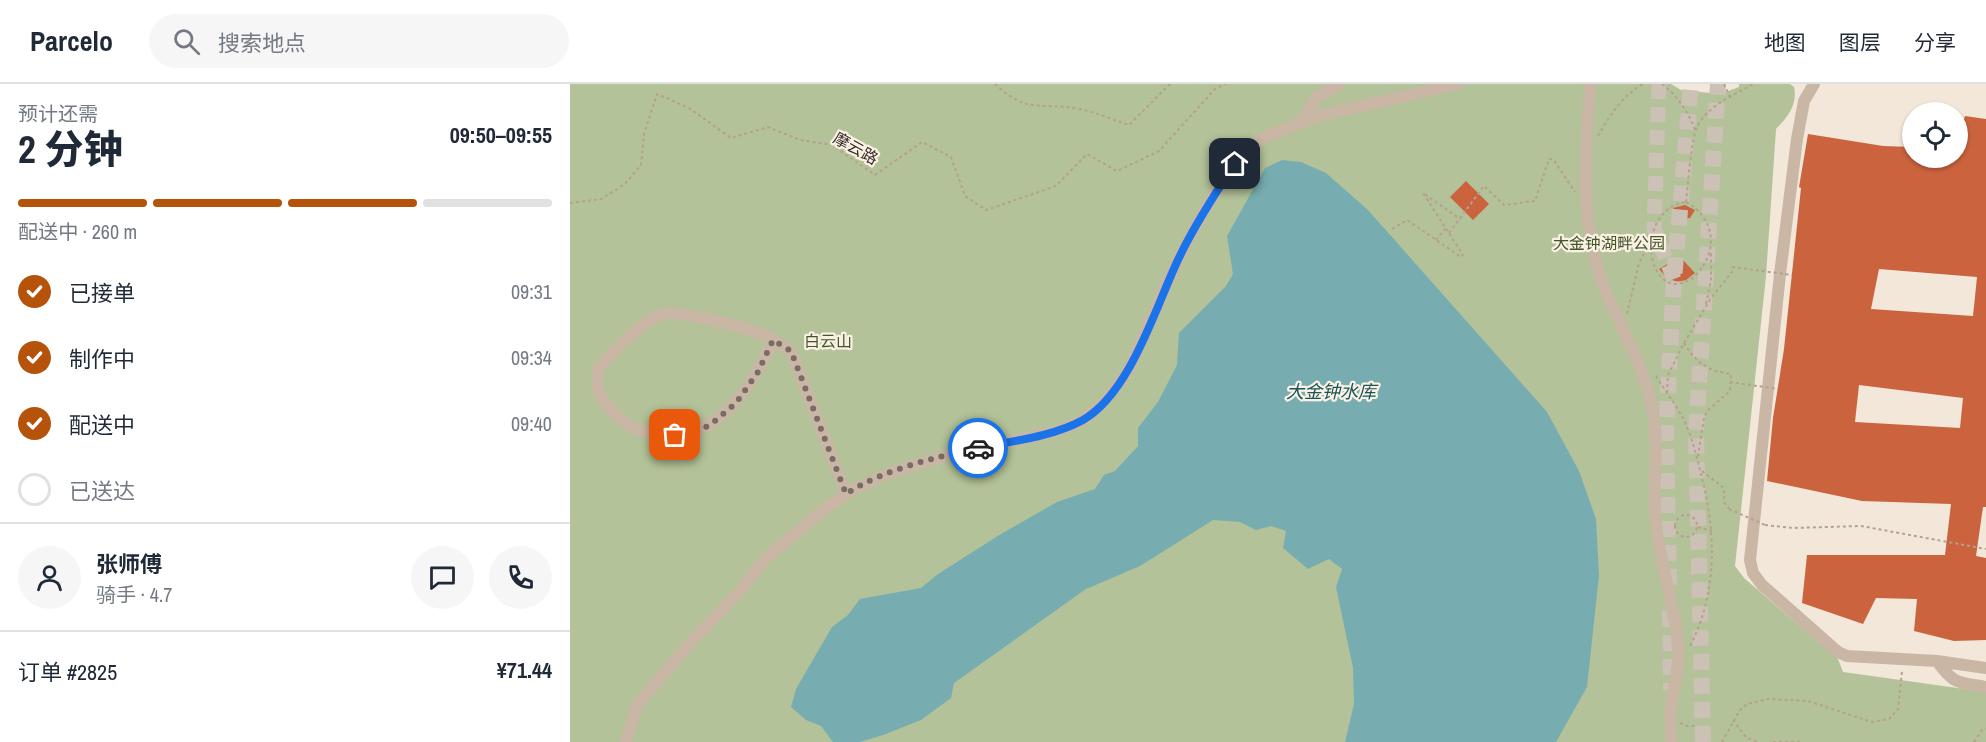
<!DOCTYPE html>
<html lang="zh">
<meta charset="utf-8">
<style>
body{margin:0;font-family:"Archivo Narrow","Noto Sans SC",sans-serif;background:#f6f6f7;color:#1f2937;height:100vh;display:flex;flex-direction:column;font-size:22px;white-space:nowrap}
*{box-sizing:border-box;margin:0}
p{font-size:20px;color:#747a83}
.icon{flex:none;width:33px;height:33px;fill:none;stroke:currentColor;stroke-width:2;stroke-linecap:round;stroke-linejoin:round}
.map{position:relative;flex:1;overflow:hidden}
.sheet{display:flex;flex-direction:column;background:#fff;width:570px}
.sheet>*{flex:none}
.buttons{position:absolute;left:1332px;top:18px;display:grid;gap:12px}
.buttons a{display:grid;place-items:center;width:66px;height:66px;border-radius:50%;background:#fff;box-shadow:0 2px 4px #0004;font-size:30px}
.pin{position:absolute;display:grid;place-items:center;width:51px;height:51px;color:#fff;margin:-26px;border-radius:12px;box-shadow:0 3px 9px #0006}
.courier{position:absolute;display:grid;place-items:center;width:60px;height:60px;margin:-30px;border:4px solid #1a73e8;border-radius:50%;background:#fff;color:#222;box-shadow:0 2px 8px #0007}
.headline em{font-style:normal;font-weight:800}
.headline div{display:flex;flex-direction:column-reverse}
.headline{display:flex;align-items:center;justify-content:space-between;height:102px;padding:0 18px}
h1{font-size:39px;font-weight:800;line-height:45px}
.bar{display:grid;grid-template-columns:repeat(4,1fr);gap:9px 6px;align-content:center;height:72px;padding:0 18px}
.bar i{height:8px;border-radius:4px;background:#e0e1e3}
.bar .on{background:#b45309}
.bar p{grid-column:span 4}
.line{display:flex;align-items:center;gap:15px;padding:0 18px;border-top:2px solid #e0e1e3}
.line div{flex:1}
.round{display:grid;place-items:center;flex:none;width:63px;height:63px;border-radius:32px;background:#f6f6f7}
ol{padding:0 18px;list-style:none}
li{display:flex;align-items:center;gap:18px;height:66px}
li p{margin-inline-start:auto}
li .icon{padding:6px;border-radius:50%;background:#b45309;color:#fff;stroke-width:4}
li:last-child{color:#747a83}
li i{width:33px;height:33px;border:3px solid #e0e1e3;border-radius:50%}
header{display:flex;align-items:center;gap:36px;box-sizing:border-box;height:84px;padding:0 30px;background:#fff;border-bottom:2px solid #e0e1e3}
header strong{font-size:28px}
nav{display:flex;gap:33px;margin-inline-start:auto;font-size:21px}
.search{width:420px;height:54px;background:#f6f6f7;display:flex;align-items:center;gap:15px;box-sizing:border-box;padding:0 21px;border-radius:33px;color:#747a83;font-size:22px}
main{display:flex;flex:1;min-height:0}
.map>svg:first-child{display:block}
.green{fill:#b3c298}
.water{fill:#77adb0}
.building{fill:#cb633e;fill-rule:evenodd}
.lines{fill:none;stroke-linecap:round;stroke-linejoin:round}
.major-tunnel{stroke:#ccc1b5;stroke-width:15;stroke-dasharray:15 8;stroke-linecap:butt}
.highway-tunnel{stroke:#ccc1b5;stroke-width:16;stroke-dasharray:16 8;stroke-linecap:butt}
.path{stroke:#b6a08e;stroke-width:2;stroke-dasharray:3 3;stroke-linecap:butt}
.minor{stroke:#cab6a4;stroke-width:12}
.path-bridge{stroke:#b6a08e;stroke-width:2;stroke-dasharray:3 3;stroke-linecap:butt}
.done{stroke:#786d65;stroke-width:6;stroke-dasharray:0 10.8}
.route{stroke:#1a73e8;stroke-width:8}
.labels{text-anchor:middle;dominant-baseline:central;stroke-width:4.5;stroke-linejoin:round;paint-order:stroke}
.street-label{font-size:16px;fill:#362b26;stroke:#faf1e5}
.park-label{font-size:16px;fill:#445529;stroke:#faf1e5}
.water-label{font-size:18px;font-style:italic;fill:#1a5358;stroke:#faf1e5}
</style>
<header>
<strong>Parcelo</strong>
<div class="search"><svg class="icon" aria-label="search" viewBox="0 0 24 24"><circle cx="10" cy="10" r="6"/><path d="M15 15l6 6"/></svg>搜索地点</div>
<nav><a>地图</a><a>图层</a><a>分享</a></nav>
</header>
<main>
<section class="sheet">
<div class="headline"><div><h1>2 分钟</h1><p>预计还需</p></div><em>09:50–09:55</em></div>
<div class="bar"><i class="on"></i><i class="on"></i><i class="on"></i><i></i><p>配送中 · 260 m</p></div>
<ol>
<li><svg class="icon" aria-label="check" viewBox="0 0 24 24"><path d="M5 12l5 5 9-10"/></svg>已接单<p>09:31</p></li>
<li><svg class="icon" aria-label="check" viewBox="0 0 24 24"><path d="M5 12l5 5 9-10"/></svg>制作中<p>09:34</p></li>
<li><svg class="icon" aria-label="check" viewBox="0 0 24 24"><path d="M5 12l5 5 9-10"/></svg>配送中<p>09:40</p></li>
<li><i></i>已送达</li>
</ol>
<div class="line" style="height:108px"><a class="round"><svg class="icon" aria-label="person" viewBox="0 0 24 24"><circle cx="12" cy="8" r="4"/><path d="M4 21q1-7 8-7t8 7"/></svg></a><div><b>张师傅</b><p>骑手 · 4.7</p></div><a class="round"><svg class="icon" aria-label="chat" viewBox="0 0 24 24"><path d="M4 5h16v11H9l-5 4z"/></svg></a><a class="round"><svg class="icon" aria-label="phone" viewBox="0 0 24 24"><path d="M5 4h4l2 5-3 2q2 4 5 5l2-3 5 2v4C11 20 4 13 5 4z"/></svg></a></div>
<div class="line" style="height:78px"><div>订单 #2825</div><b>¥71.44</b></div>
</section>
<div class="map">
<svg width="1416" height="658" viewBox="0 0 1416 658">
<rect width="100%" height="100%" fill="#f2e7d9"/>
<!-- green -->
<path class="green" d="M0,0H1101L1111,6L1150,10L1169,3V0H1220L1224,3C1228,20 1218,33 1206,45L1196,192L1165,482L1174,494L1268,575L1273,588L1416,608V658H0Z"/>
<!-- water -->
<path class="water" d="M712,76L731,78L756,89L798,126L977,328L1009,387L1026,435L1029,491L1017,603L986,658H775L784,620L783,584L766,503L772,485L759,475L738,485L713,464L716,447L701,442L686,446L670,438L643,436L570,482L516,505L384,599L381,614L351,636L313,651L290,658H263L251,642L236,636L221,623L226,605L262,543L278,531L290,515L351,504L368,490L431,450L487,418L525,405L534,391L545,387L568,362V344L588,318L607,281L609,249L656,202L663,190L657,152L695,84Z"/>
<!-- building -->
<path class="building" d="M1395,32L1416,35V423H1413L1406,472L1416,474V556L1384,557L1344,547L1347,515L1306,514L1293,540L1232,519L1237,471H1375L1381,420L1292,417L1197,397L1203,334L1214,265L1231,104L1229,103L1238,50L1313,62L1342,63V74H1388V55ZM1309,185L1407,193L1403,232L1301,225ZM1289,301L1393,314L1390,344L1285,338Z
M896,97L919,120L903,136L880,113Z
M1115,121L1125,126L1120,134L1108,135L1103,124Z
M1108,174L1113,176L1125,189L1116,196L1107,198L1096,193L1089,185Z"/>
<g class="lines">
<!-- major-tunnel -->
<path class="major-tunnel" d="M1089,0L1084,145L1104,195"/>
<!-- highway-tunnel -->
<path class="highway-tunnel" d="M1099,501L1096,348L1104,195L1121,0
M1100,527L1101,606
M1133,658L1126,347L1148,0"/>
<!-- path -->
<path class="path" d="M425,0C459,32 472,17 509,25C526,28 543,36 559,41L600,0
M1092,0C1106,10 1120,30 1125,46
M1154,0L1160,13
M1028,52C1040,31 1052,12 1073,0
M1116,118C1145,134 1149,167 1126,191C1121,196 1113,200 1105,200C1074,198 1069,125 1116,118Z
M1116,118C1118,101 1121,56 1127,43C1137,22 1164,11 1183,0
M0,119L31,115L55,100L71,81L74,50L87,10L119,24L161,54L198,43L230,56L262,61L305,91L352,58L381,73L395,112L416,126L486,102L517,70L547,87L589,67L645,5L655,0
M822,145L837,136L891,173L893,171L853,109L890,135
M879,149L914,102L934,121L965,117L979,75H983L1005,108
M866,156L876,144
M1136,220L1141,197V169
M1057,230L1069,179L1081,156
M1114,259C1126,279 1138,287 1161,290L1160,307L1137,327L1134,334L1128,372
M1086,292C1095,307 1107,322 1115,338C1122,354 1126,370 1130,386C1146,446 1149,507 1119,564
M1097,309L1098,291L1114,259L1141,214L1162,188V183
M1132,387L1154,404V418L1159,425
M1105 442a11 11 0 1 1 22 0a11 11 0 1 1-22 0Z
M1195,441L1223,444L1291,442L1416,465
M1128,443L1142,447
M1163,636L1176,653L1187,658
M1110,639L1118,642H1126
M1152,658L1170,626L1177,620L1198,615L1238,617L1302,638L1319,635L1328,625L1332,587
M1203,658H1231
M1404,658L1412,646L1416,645"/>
<!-- minor -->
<path class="minor" d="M1020,0C1016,66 1009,135 1032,198C1048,242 1076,282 1083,329C1089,360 1083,393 1085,424C1087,472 1104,516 1108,563C1110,585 1102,608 1100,631C1100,640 1101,649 1101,658
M1244,0L1234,17L1227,55L1210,190L1180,476L1183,489L1192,501L1268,568L1277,572L1367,577L1416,584
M730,39L746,14L769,0
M203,256C188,289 171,319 140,340C123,352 83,353 64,344C53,339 33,320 29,308C26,302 28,292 28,285C46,265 65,243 90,231C103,224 173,243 189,249C201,253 211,260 221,267L276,410
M1367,577C1384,601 1388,598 1416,603
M56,658L67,621L121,558L169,508L195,475L256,424L284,405L317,390L381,370L484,348L512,337L536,316L559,285L607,177L638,120L665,79L679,62L697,52L748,32L888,0"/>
<!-- path-bridge -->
<path class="path-bridge" d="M1162,183L1222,191
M1160,298L1208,305
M1159,425L1195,441"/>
</g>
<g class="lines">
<!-- done -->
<path class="done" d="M105,351L139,342L166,319L188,288L203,256L221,267L276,410C312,386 366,373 408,364"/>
<!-- route -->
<path class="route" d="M408,364C442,357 482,353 513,336C560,309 585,225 607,178C623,143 644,111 665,80"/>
</g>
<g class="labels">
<!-- street labels -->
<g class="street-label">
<text transform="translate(286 64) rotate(29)">摩云路</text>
</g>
<!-- park labels -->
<g class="park-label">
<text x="1039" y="159">大金钟湖畔公园</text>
<text x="258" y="257">白云山</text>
</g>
<!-- water labels -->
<g class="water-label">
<text x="761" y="307">大金钟水库</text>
</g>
</g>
</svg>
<div class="buttons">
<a><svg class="icon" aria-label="locate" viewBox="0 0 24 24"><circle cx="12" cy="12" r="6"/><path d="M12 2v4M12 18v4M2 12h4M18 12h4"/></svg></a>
</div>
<div class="pin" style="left:105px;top:351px;background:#ea580c"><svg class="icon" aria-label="bag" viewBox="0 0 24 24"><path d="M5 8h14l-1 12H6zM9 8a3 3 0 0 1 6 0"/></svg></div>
<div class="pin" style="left:665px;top:80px;background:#1f2937"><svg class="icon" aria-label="home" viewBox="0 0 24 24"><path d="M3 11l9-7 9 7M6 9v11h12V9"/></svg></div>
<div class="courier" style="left:408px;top:364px"><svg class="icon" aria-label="car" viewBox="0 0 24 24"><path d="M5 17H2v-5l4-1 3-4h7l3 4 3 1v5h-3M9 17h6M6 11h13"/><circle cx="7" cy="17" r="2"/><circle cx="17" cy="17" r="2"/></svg></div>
</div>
</main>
